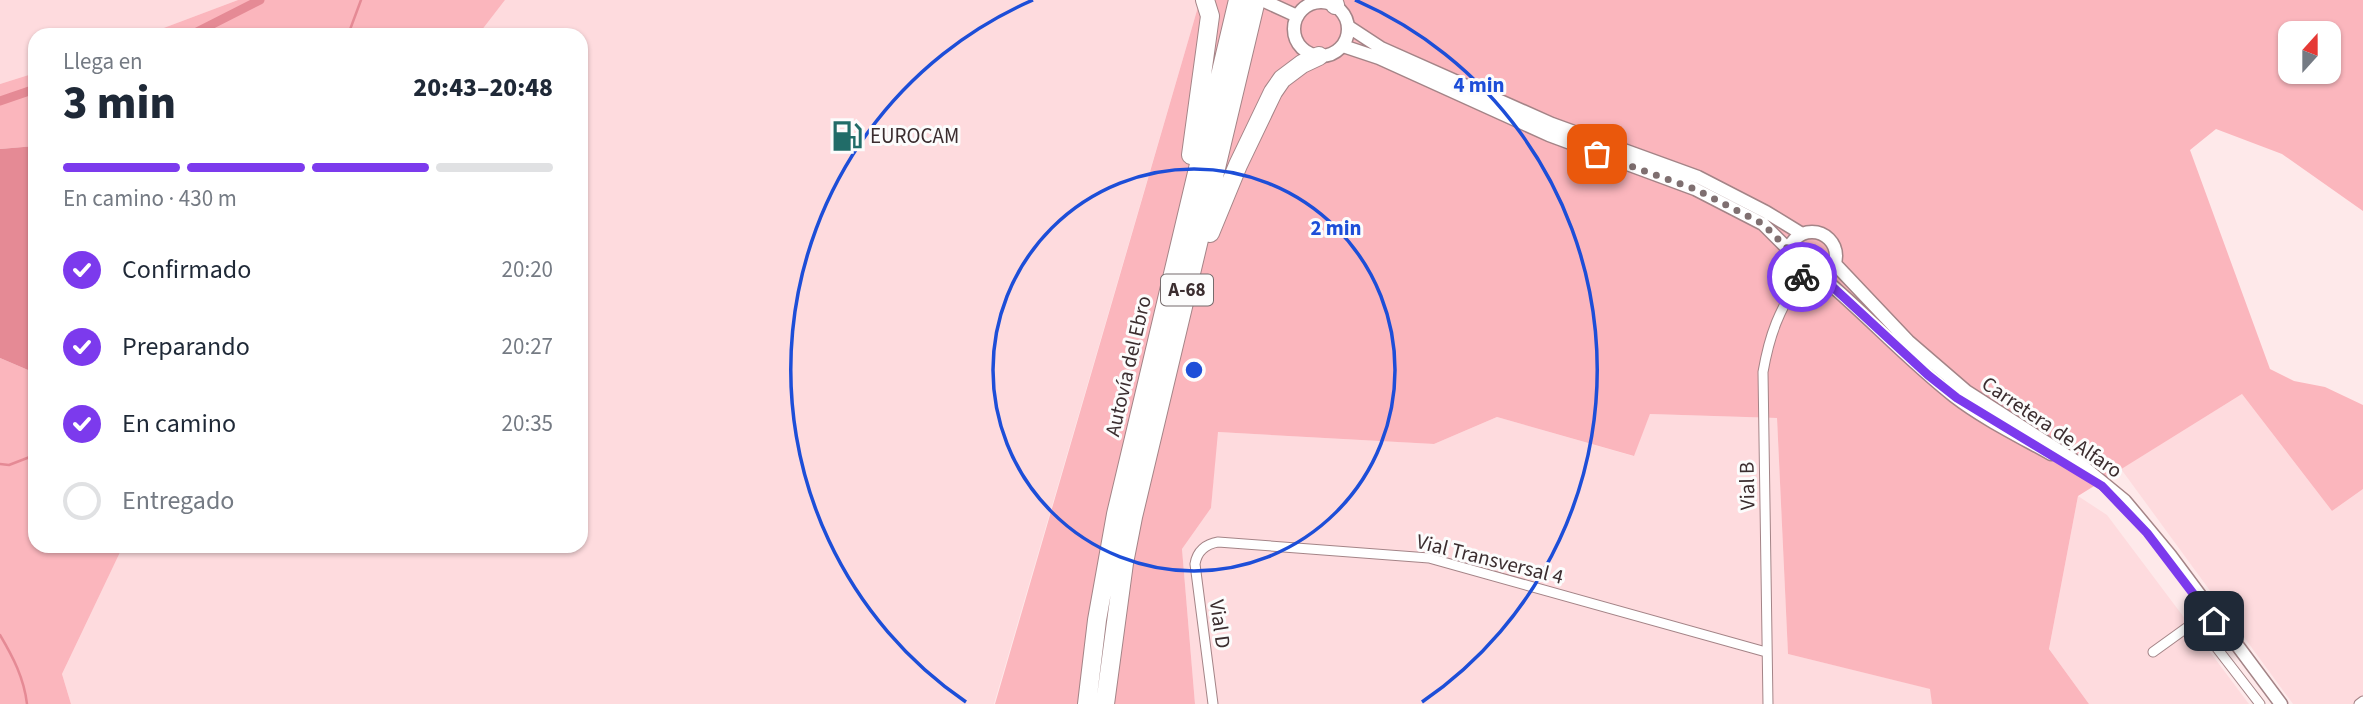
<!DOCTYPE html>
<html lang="es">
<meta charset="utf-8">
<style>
body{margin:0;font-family:"Source Sans 3",sans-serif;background:#f6f6f7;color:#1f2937;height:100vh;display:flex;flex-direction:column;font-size:26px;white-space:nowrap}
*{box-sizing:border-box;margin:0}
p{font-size:23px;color:#747a83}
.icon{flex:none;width:38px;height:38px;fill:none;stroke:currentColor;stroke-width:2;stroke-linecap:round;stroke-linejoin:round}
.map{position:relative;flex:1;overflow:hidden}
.panel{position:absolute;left:28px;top:28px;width:560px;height:525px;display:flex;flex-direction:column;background:#fff;border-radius:21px;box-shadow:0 2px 5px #0004}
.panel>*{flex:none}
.needle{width:46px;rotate:21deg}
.tools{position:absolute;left:2278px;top:21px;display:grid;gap:14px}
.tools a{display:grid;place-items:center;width:63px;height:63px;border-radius:14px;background:#fff;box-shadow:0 2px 5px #0004;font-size:35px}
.pin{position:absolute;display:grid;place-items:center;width:60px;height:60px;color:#fff;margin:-30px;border-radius:14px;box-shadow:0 4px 10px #0006}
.courier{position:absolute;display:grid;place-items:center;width:70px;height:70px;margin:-35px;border:5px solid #7c3aed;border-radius:50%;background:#fff;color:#222;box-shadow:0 2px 9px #0007}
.headline em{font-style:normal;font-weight:800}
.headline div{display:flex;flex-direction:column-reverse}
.headline{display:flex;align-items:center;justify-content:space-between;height:119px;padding:0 35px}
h1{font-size:46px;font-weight:800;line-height:52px}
.bar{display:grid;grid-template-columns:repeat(4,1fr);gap:10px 7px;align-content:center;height:84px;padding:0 35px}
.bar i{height:9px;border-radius:5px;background:#e0e1e3}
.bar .active{background:#7c3aed}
.bar p{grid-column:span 4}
ol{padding:0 35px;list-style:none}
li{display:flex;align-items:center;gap:21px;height:77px}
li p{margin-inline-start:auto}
li .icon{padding:7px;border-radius:50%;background:#7c3aed;color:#fff;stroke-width:4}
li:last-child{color:#747a83}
li i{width:38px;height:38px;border:4px solid #e0e1e3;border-radius:50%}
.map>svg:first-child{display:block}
.built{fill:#fedbde}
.green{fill:#fbb6bd;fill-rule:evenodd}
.water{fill:#e58a95}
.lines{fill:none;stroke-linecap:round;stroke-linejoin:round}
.stream{stroke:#e58a95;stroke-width:2.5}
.canal{stroke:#e58a95;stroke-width:9}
.minor-casing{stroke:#a48487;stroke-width:11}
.tertiary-casing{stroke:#a48487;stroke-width:15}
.secondary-casing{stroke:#a48487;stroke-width:15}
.motorway-casing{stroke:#a48487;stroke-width:20}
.minor{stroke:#fff;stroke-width:9}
.tertiary{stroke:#fff;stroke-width:12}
.secondary{stroke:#fff;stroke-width:12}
.motorway{stroke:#fff;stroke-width:18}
.done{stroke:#7f6f70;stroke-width:7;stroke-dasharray:0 12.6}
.route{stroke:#7c3aed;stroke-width:9}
.ring{fill:none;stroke:#1d4ed8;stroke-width:3.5}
.labels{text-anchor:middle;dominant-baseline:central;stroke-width:6;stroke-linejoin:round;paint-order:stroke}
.shield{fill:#fcfcfc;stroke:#756b6c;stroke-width:2}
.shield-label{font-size:19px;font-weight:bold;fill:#3b2d2f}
.poi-label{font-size:21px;fill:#3b2d2f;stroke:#fcfcfc;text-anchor:start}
.street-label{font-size:21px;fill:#3b2d2f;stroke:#fcfcfc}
.centre{fill:#1d4ed8;stroke:#fcfcfc;stroke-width:3.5}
.ring-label{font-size:21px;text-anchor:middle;font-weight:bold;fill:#1d4ed8;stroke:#fcfcfc;stroke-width:6;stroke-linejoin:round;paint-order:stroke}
</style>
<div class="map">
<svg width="2363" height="704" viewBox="0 0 2363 704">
<rect width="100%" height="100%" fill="#fee9ea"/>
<!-- built -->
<path class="built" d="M0,0H238L145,35H35V73L0,84Z
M505,0H1200L994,704H71L62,674L123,546H581V35H478Z
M2242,394L2332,511L2363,489V704H2293L2121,469Z
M1650,414L1777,418L1788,654L1931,689L1932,704H1195L1182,549L1211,508L1217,432L1434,444L1497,417L1633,456Z
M2078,496L2107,515L2249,704H2089L2049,649Z"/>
<!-- green -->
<path class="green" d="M238,0H505L478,35H145Z
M1200,0H2363V211L2282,154L2216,129L2190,150L2270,369L2294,381L2325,387L2363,405V489L2332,511L2242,394L2078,496L2049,649L2089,704H1932L1930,689L1788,654L1777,418L1650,414L1634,456L1497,417L1434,444L1218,432L1211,508L1182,549L1195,704H995ZM2291,33H2329V72H2291Z
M35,73V146L0,149V84Z
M0,358L35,373V546H123L62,674L71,704H0Z"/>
<!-- water -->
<path class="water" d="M35,146V373L0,358V149Z"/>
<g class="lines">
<!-- stream -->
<path class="stream" d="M348,35L361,0
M0,464L9,465L35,455
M0,635C13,657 24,678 27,704"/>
<!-- canal -->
<path class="canal" d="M191,35L260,0
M0,101L35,89"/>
<defs>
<path id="minor" d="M2153,652L2196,621L2260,704
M1213,704L1195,564C1197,551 1206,544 1218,542L1429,558L1766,652
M1768,704L1763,372C1770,332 1779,312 1800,277
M2359,704L2363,701"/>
<path id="tertiary" d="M1262,0L1297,16"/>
<path id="secondary" d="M1294 29a27 27 0 1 1 54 0a27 27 0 1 1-54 0Z
M1349,27L1381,48L1552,124L1698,177L1766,212L1802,234
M1343,46L1379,58L1549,135L1695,189L1763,224L1789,250
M1788 256a24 24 0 1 1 48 0a24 24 0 1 1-48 0Z
M1835,264L1908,341L1966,391L2080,464L2125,501L2170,555L2281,704
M1823,278C1868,316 1908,360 1954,396C1984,419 2019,436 2051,454"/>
<path id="motorway" d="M1333,0L1335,5
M1191,155L1210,16L1205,0
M1210,233L1238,165L1273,92L1282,79L1302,64L1319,56
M1087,704L1097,620L1116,514L1238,0
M1105,704L1124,563L1133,517L1256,0"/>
</defs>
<!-- minor casing -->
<use href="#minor" class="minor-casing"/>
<!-- tertiary casing -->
<use href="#tertiary" class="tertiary-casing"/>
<!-- secondary casing -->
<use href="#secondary" class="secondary-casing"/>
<!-- motorway casing -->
<use href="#motorway" class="motorway-casing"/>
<!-- minor -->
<use href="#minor" class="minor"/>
<!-- tertiary -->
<use href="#tertiary" class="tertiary"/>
<!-- secondary -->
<use href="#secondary" class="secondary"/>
<!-- motorway -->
<use href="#motorway" class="motorway"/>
</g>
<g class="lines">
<!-- done -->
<path class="done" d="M1597,154L1695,189L1763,224L1789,250L1790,265L1802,277"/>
<!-- route -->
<path class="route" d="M1802,277L1811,280L1823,278L1928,375L1957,398L2102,486L2147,533L2214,621"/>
</g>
<!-- distance rings -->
<g class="ring">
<circle cx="1194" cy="370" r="201"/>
<path d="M966 702A403 403 0 0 1 1033 0M1355 0A403 403 0 0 1 1422 702"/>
</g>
<!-- icons -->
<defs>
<symbol id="fuel-bare" viewBox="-9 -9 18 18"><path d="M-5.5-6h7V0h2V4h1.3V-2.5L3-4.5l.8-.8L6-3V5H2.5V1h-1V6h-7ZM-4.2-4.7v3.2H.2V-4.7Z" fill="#216c68" stroke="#fcfcfc" stroke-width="2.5" paint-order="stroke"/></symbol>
</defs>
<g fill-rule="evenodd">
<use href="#fuel-bare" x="825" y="114" width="44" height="44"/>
</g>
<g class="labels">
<!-- shield labels -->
<rect class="shield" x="1161" y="274.5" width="52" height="31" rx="5"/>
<g class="shield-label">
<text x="1187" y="290">A-68</text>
</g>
<!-- poi labels -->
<g class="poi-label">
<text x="870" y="136">EUROCAM</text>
</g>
<!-- street labels -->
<g class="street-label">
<text transform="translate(1128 366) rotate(-77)">Autovía del Ebro</text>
<text transform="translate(2052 427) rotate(34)">Carretera de Alfaro</text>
<text transform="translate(1747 486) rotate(-91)">Vial B</text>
<text transform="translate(1490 559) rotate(14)">Vial Transversal 4</text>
<text transform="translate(1220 624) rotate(82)">Vial D</text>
</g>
</g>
<circle cx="1194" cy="370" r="10" class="centre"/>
<g class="ring-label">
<text x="1479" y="92">4 min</text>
<text x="1336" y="235">2 min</text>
</g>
</svg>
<div class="tools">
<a><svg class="needle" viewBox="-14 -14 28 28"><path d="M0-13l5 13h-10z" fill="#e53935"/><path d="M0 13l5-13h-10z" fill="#747a83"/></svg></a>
</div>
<div class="pin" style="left:1597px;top:154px;background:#ea580c"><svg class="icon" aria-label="bag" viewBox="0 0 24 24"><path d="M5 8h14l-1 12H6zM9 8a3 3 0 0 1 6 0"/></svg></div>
<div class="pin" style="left:2214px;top:621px;background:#1f2937"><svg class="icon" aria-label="home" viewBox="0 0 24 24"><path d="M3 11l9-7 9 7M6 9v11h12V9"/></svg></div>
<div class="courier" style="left:1802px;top:277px"><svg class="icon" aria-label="bike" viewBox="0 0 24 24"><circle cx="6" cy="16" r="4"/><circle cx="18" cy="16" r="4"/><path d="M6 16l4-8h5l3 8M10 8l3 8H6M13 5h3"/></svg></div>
<section class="panel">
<div class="headline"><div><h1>3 min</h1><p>Llega en</p></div><em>20:43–20:48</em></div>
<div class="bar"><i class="active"></i><i class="active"></i><i class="active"></i><i></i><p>En camino · 430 m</p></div>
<ol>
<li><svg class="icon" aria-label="check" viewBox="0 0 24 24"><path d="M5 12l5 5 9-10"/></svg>Confirmado<p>20:20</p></li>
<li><svg class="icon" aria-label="check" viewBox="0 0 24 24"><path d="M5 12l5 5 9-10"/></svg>Preparando<p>20:27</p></li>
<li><svg class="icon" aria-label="check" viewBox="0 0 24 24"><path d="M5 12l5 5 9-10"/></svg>En camino<p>20:35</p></li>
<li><i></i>Entregado</li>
</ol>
</section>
</div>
